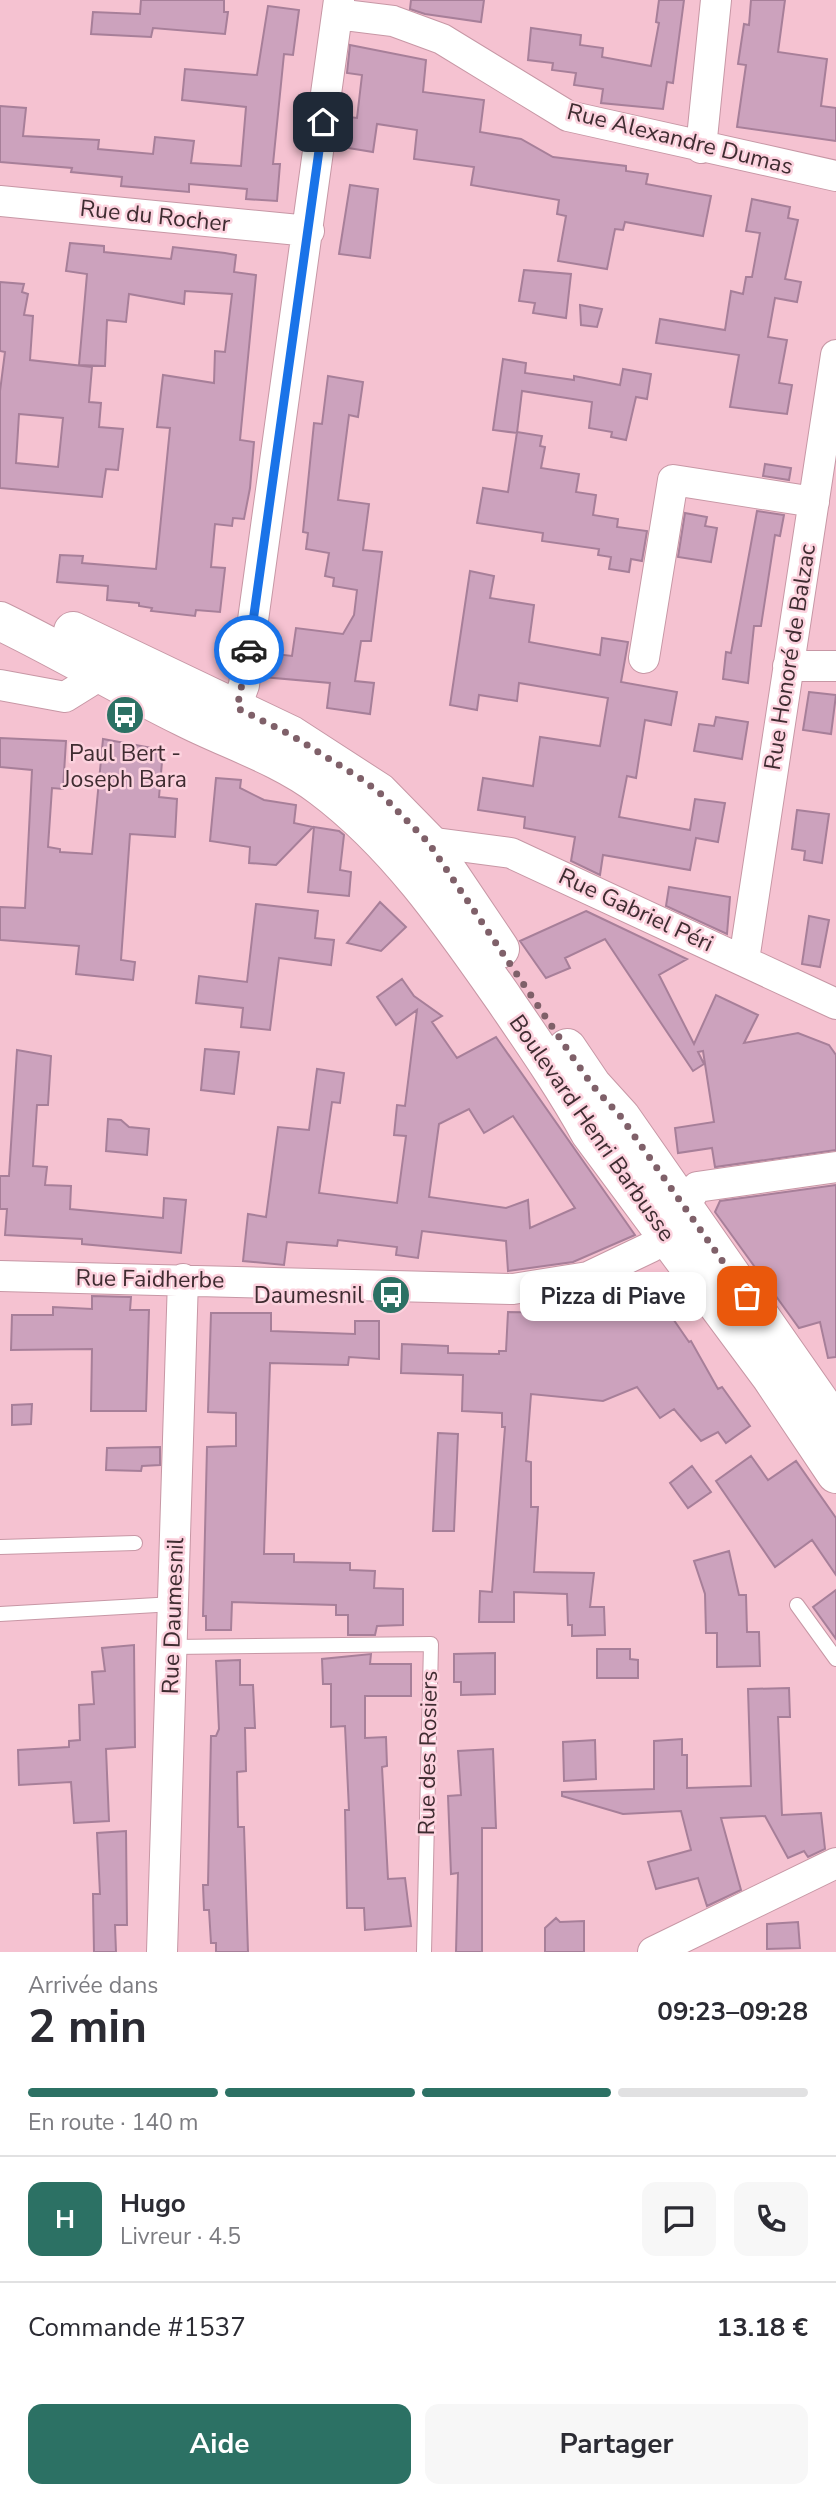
<!DOCTYPE html>
<html lang="fr">
<meta charset="utf-8">
<style>
body{margin:0;font-family:"Nunito Sans",sans-serif;background:#f7f7f7;color:#2b2b33;height:100vh;display:flex;flex-direction:column;font-size:26px;white-space:nowrap}
*{box-sizing:border-box;margin:0}
p{font-size:23px;color:#7c7c81}
.icon{flex:none;width:38px;height:38px;fill:none;stroke:currentColor;stroke-width:2;stroke-linecap:round;stroke-linejoin:round}
.map{position:relative;height:1952px;overflow:hidden}
.side{display:flex;flex-direction:column;background:#fff;flex:1}
.side>*{flex:none}
.pin{position:absolute;display:grid;place-items:center;width:60px;height:60px;color:#fff;margin:-30px;border-radius:14px;box-shadow:0 4px 10px #0006}
.courier{position:absolute;display:grid;place-items:center;width:70px;height:70px;margin:-35px;border:5px solid #1a73e8;border-radius:50%;background:#fff;color:#222;box-shadow:0 2px 9px #0007}
.bubble{position:absolute;height:49px;border-radius:14px;background:#fff;box-shadow:0 4px 10px #0003;font-size:23px;font-weight:700;line-height:49px;text-align:center}
.overview em{font-style:normal;font-weight:700}
.overview div{display:flex;flex-direction:column-reverse}
.overview{display:flex;align-items:center;justify-content:space-between;height:119px;padding:0 28px}
h1{font-size:46px;font-weight:700;line-height:52px}
.bar{display:grid;grid-template-columns:repeat(4,1fr);gap:10px 7px;align-content:center;height:84px;padding:0 28px}
.bar i{height:9px;border-radius:5px;background:#e1e1e2}
.bar .active{background:#2c7164}
.bar p{grid-column:span 4}
.line{display:flex;align-items:center;gap:18px;padding:0 28px;border-top:2px solid #e1e1e2}
.line div{flex:1}
.round{display:grid;place-items:center;flex:none;width:74px;height:74px;border-radius:14px;background:#f7f7f7}
.button{display:flex;gap:14px;margin-top:auto;padding:14px 28px}
.button a{flex:1;height:80px;border-radius:14px;background:#2c7164;color:#fff;font-size:28px;font-weight:700;line-height:80px;text-align:center}
.button a+a{background:#f7f7f7;color:#2b2b33}
.map>svg:first-child{display:block}
.building{fill:#cca2bd;stroke:#a77f99;stroke-width:2;fill-rule:evenodd}
.lines{fill:none;stroke-linecap:round;stroke-linejoin:round}
.lane-casing{stroke:#c797a5;stroke-width:16}
.street-casing{stroke:#c797a5;stroke-width:32}
.primary-casing{stroke:#c797a5;stroke-width:40}
.lane{stroke:#fff;stroke-width:14}
.street{stroke:#fff;stroke-width:30}
.primary{stroke:#fff;stroke-width:38}
.done{stroke:#7f6069;stroke-width:7;stroke-dasharray:0 12.6}
.route{stroke:#1a73e8;stroke-width:9}
.labels{text-anchor:middle;dominant-baseline:central;stroke-width:5;stroke-linejoin:round;paint-order:stroke}
.street-label{font-size:23px;fill:#3f2c31;stroke:#fcd2de}
.poi-label{font-size:23px;fill:#3f2c31;stroke:#fcd2de}
</style>
<div class="map">
<svg width="836" height="1952" viewBox="0 0 836 1952">
<rect width="100%" height="100%" fill="#f5c2d1"/>
<!-- building -->
<path class="building" d="M141,0H224V12H228L225,34L153,28L151,37L91,34L93,12L140,14Z
M411,0H484L481,22L425,14L410,9Z
M659,0H684L673,83L667,82L663,109L601,103L603,89L574,85L576,73L552,70L553,63L528,60L531,28L581,35L580,45L603,48L602,57L651,66L659,23L656,22Z
M751,0H785L778,52L827,59L821,106L836,108V141L737,127L746,65L738,64L744,24L749,25Z
M268,6L299,10L293,55L284,54L273,164H280L277,201L246,199L247,189L189,184V192L121,186L122,177L71,172L72,168L0,162V106L26,108L23,136L99,140L98,149L153,154L155,137L194,141L191,163L241,166L246,107L182,100L185,69L257,75Z
M350,45L426,60L423,92L484,100L480,132L521,139L553,157L626,166V171L648,174L646,184L711,196L703,236L625,222L623,230L615,229L607,269L558,261L566,216L557,214L559,200L471,185L474,167L414,159L417,130L377,124L373,152L336,146L341,116L357,118L362,75L347,73Z
M350,185L378,189L370,258L339,254Z
M752,199L790,207L788,218L798,220L785,279L801,282L797,302L775,298L768,337L787,340L779,383L792,385L787,414L730,407L739,355L656,343L660,319L725,330L731,291L743,294L746,277H752L760,233L746,231Z
M70,243L104,246V252L171,259L173,247L225,253L236,255L234,272L256,275L240,440L254,442L250,488L244,519L233,518L232,526L215,524L211,567L225,568L220,612L196,610L195,616L151,611L152,608L139,606V603L107,600L108,586L57,582L60,555L83,556L82,563L156,569L170,428L157,427L163,375L214,383L215,351L225,352L232,294L185,291L184,304L129,294L126,322L107,320L105,366L79,365L87,274L66,271Z
M524,270L571,274L566,318L533,313L535,303L519,301Z
M0,282L24,284L22,292L28,294L24,315L33,316L30,360L92,367L89,402L101,403L99,427L123,429L118,470L106,469L102,497L0,488V391L5,352L0,351ZM19,414L63,418L58,467L16,463Z
M580,305L602,309L597,327L581,325Z
M503,359L526,363L525,373L574,380V376L620,385L623,369L651,374L647,399L636,397L626,440L611,437L612,432L589,428L592,402L522,391L517,433L493,430Z
M328,376L363,382L358,417L349,415L338,500L369,504L363,550L382,552L371,641H361L355,681L374,683L370,714L327,708L330,683L263,677L267,653L292,656L296,628L343,634L354,615L357,590L333,586L334,578L325,576L329,553L306,549L308,533L303,532L314,423L322,424Z
M517,432L542,436L540,446L545,447L541,468L579,474L576,492L596,495L593,515L618,519L617,527L647,531L642,561L631,559L629,572L609,569L611,557L598,555L599,549L542,541L543,533L477,523L483,488L508,492Z
M765,464L791,468L789,480L763,476Z
M757,511L784,515L780,536L775,535L761,626H754L748,683L723,679L726,652L731,653Z
M685,513L707,517L705,526L717,528L711,562L678,557Z
M470,571L494,576L490,598L534,605L529,642L600,655L602,638L628,642L621,682L677,692L671,725L645,720L636,778L627,776L619,817L690,830L695,799L725,803L718,842L696,838L690,870L603,855L600,875L571,861L575,837L524,828L525,817L478,810L483,778L533,786L540,737L600,746L608,698L519,683L517,701L479,695L477,710L450,705Z
M809,692L836,695L831,734L803,730Z
M716,717L748,722L742,759L694,751L699,724L714,726Z
M0,738L66,741L63,789L52,788L48,847L60,849V852L92,854L103,739L163,750L159,797L177,799L175,837L130,834L121,960L135,962L133,980L76,974L79,946L0,940V907L25,908L32,770L0,767Z
M216,778L241,780L240,788L264,800L296,805L294,823L313,827L276,865L249,863L250,847L210,841Z
M797,810L829,814L822,863L804,860L805,851L792,849Z
M314,827L339,831L344,835L340,870L351,872L349,896L308,892Z
M669,887L730,897L727,934L666,906Z
M380,902L406,927L381,951L347,943Z
M256,904L318,911L315,938L334,940L331,965L279,958L270,1030L241,1027L243,1008L196,1003L199,976L247,982Z
M586,911L687,959L659,975L694,1044L716,995L758,1015L744,1043L798,1033L829,1045L836,1055V1150L715,1167L712,1148L678,1153L675,1128L714,1122L703,1051L698,1052L704,1064L693,1071L605,939L565,958L570,968L546,978L520,941Z
M809,916L829,920L820,967L802,964Z
M402,979L414,996L442,1016L432,1022L457,1058L496,1037L635,1235L573,1262L508,1271L506,1241L422,1231L418,1258L396,1255L397,1247L338,1240L337,1246L287,1242L284,1265L243,1261L248,1214L266,1217L278,1127L309,1130L317,1069L344,1073L340,1103L332,1102L319,1193L397,1203L406,1136L394,1135L397,1105L405,1106L417,1010L396,1025L377,997ZM469,1109L484,1133L513,1116L575,1208L530,1228L528,1200L506,1208L429,1197L439,1124Z
M205,1049L239,1052L234,1094L201,1090Z
M17,1050L51,1056L48,1105H37L33,1166L47,1167L45,1185L71,1186L70,1209L163,1218L164,1198L186,1200L181,1253L82,1244V1239L5,1235L7,1209H0V1176H9Z
M108,1119L121,1120L129,1127L149,1129L147,1155L106,1151Z
M836,1185V1357L828,1358L820,1322L799,1328L715,1212L720,1201Z
M649,1284L689,1342L691,1341L718,1389L722,1387L750,1426L726,1443L718,1432L701,1441L674,1409L660,1418L637,1387L603,1401L531,1394L526,1461L531,1462V1507H538L534,1572L594,1573L590,1607H604L605,1635L572,1636V1625H568L567,1594L514,1592V1622H479L480,1591L492,1592L505,1427H502V1413L462,1411L463,1375L401,1373L402,1344L448,1346V1353L499,1354V1351H506L508,1312L571,1313Z
M92,1296L131,1297L130,1310H149L146,1411H91L92,1349L11,1350L12,1315H53V1307L92,1309Z
M211,1313H271V1331L355,1334V1321H379V1359L349,1357L348,1365L270,1363L264,1554H294V1562L350,1563V1570L375,1571L374,1588L403,1589V1625L377,1626L375,1635H348V1615H336V1605L232,1602L231,1630H206V1616H203L207,1447L236,1446V1413L208,1412Z
M32,1404L31,1424L12,1425V1405Z
M438,1433L458,1434L454,1531H433Z
M160,1447V1465L142,1466L141,1471L106,1470L107,1448Z
M751,1456L768,1480L796,1461L836,1518V1575L812,1540L775,1567L716,1481Z
M692,1466L711,1492L688,1508L670,1483Z
M729,1551L739,1595H746L747,1632H759L760,1666L717,1667V1633H706L705,1594L694,1561Z
M836,1590V1639L813,1607Z
M134,1645L135,1747L106,1749L109,1821L74,1823L71,1782L19,1785L18,1750L69,1747V1741L80,1740L79,1705L94,1704L92,1672L105,1671L102,1648Z
M597,1649H630V1659L638,1660V1678H597Z
M495,1653V1694L461,1695V1682H454V1654Z
M371,1654L370,1664H411V1696H365V1738L386,1737L387,1766L382,1767L388,1879L405,1878L411,1926L365,1930L364,1908H347L345,1810H349L345,1726L331,1727V1684H323L322,1659Z
M240,1660V1685H253L255,1728H245L246,1771L237,1772L238,1827H244L248,1952H216V1943H211L209,1910H204L203,1885H208L211,1736H216L219,1729L216,1661Z
M789,1688L790,1717H778L782,1815L821,1813L825,1849L808,1857L804,1851L788,1858L765,1816L721,1818L741,1890L707,1906L698,1878L656,1889L648,1862L691,1850L681,1811L623,1814L562,1796V1792L654,1789V1741L682,1739V1755H687V1788L751,1786L748,1689Z
M595,1740L596,1779L564,1781L563,1742Z
M493,1749L496,1828H482V1952H456L458,1873L451,1874L448,1796L461,1795L458,1751Z
M126,1831L127,1925H115L116,1952H94L93,1894H100L97,1833Z
M556,1918L560,1922L584,1921V1952H545V1928Z
M798,1922L800,1948L767,1949V1924Z"/>
<g class="lines">
<defs>
<path id="lane" d="M0,1547L135,1543
M797,1605L836,1659
M0,1614L174,1604
M172,1647L431,1644L424,1952"/>
<path id="street" d="M337,14L393,21L442,39L568,116L836,176
M701,148L716,0
M0,201L309,231
M644,658L673,480L814,502
M788,666H836
M0,685L65,697L102,674L121,671
M228,729L244,685L339,0
M413,847L428,842L511,853L836,1004
M744,960L836,355
M0,1276L513,1289L588,1277L651,1247L665,1233L697,1187L836,1167
M162,1952L183,1279
M653,1952L836,1863"/>
<path id="primary" d="M0,621C62,651 122,687 183,717C228,740 280,756 321,787C396,843 451,923 504,999C534,1043 564,1086 590,1133L771,1377L836,1474
M73,631L291,735L379,792L428,842L500,949
M567,1048L592,1085L621,1117L836,1425"/>
</defs>
<!-- lane casing -->
<use href="#lane" class="lane-casing"/>
<!-- street casing -->
<use href="#street" class="street-casing"/>
<!-- primary casing -->
<use href="#primary" class="primary-casing"/>
<!-- lane -->
<use href="#lane" class="lane"/>
<!-- street -->
<use href="#street" class="street"/>
<!-- primary -->
<use href="#primary" class="primary"/>
</g>
<g class="lines">
<!-- done -->
<path class="done" d="M249,650L237,708L291,735L360,778L379,792L428,842L565,1046L592,1085L621,1117L747,1296"/>
<!-- route -->
<path class="route" d="M249,650L323,122"/>
</g>
<!-- icons -->
<defs>
<symbol id="bus-disc" viewBox="-11 -11 22 22"><circle r="9.5" fill="#2c7164" stroke="#fcd2de"/><path d="M-5-6H5V4H4V6H2V4H-2V6H-4V4H-5ZM-3.5-4V0h7V-4ZM-3.5 1.2v1.5H-2V1.2ZM2 1.2v1.5H3.5V1.2Z" fill="#fff"/></symbol>
</defs>
<g fill-rule="evenodd">
<use href="#bus-disc" x="103" y="693" width="44" height="44"/>
<use href="#bus-disc" x="369" y="1273" width="44" height="44"/>
</g>
<g class="labels">
<!-- street labels -->
<g class="street-label">
<text transform="translate(680 139) rotate(14)">Rue Alexandre Dumas</text>
<text transform="translate(155 216) rotate(6)">Rue du Rocher</text>
<text transform="translate(790 657) rotate(-81)">Rue Honoré de Balzac</text>
<text transform="translate(636 910) rotate(25)">Rue Gabriel Péri</text>
<text transform="translate(592 1128) rotate(55)">Boulevard Henri Barbusse</text>
<text transform="translate(150 1279) rotate(1)">Rue Faidherbe</text>
<text transform="translate(173 1616) rotate(-88)">Rue Daumesnil</text>
<text transform="translate(428 1753) rotate(-89)">Rue des Rosiers</text>
</g>
<!-- poi labels -->
<g class="poi-label">
<text x="125" y="753">Paul Bert -<tspan x="125" dy="26">Joseph Bara</tspan></text>
<text x="364" y="1295" text-anchor="end">Daumesnil</text>
</g>
</g>
</svg>
<div class="pin" style="left:747px;top:1296px;background:#ea580c"><svg class="icon" aria-label="bag" viewBox="0 0 24 24"><path d="M5 8h14l-1 12H6zM9 8a3 3 0 0 1 6 0"/></svg></div>
<div class="pin" style="left:323px;top:122px;background:#1f2937"><svg class="icon" aria-label="home" viewBox="0 0 24 24"><path d="M3 11l9-7 9 7M6 9v11h12V9"/></svg></div>
<div class="courier" style="left:249px;top:650px"><svg class="icon" aria-label="car" viewBox="0 0 24 24"><path d="M5 17H2v-5l4-1 3-4h7l3 4 3 1v5h-3M9 17h6M6 11h13"/><circle cx="7" cy="17" r="2"/><circle cx="17" cy="17" r="2"/></svg></div>
<div class="bubble" style="left:520px;top:1272px;width:186px">Pizza di Piave</div>
</div>
<section class="side">
<div class="overview"><div><h1>2 min</h1><p>Arrivée dans</p></div><em>09:23–09:28</em></div>
<div class="bar"><i class="active"></i><i class="active"></i><i class="active"></i><i></i><p>En route · 140 m</p></div>
<div class="line" style="height:126px"><b class="round" style="background:#2c7164;color:#fff">H</b><div><b>Hugo</b><p>Livreur · 4.5</p></div><a class="round"><svg class="icon" aria-label="chat" viewBox="0 0 24 24"><path d="M4 5h16v11H9l-5 4z"/></svg></a><a class="round"><svg class="icon" aria-label="phone" viewBox="0 0 24 24"><path d="M5 4h4l2 5-3 2q2 4 5 5l2-3 5 2v4C11 20 4 13 5 4z"/></svg></a></div>
<div class="line" style="height:91px"><div>Commande #1537</div><b>13.18 €</b></div>
<div class="button"><a>Aide</a><a>Partager</a></div>
</section>
